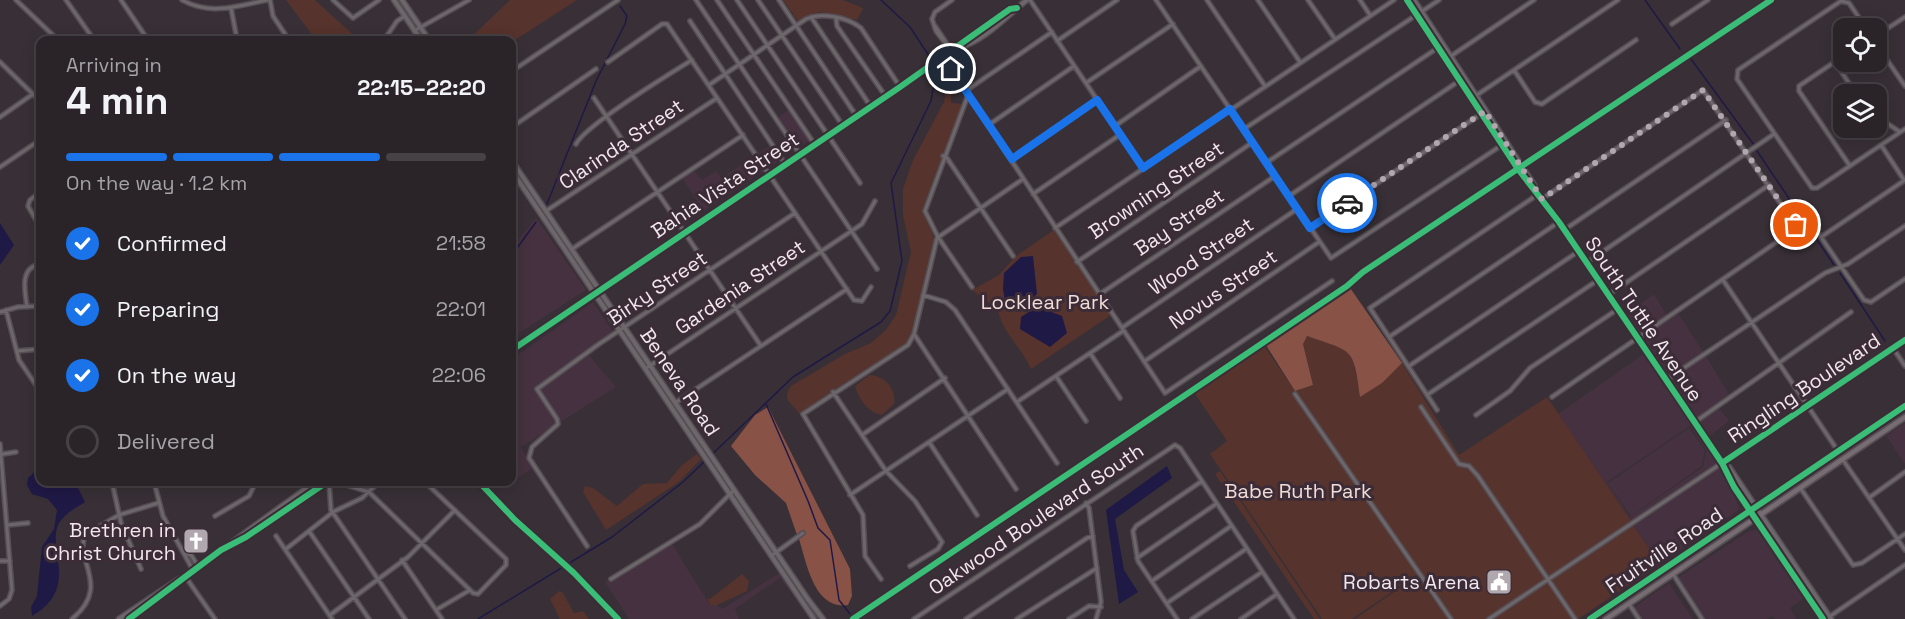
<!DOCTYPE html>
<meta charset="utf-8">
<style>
body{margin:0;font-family:"Space Grotesk",sans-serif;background:#363034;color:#f1f3f6;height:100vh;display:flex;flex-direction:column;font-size:22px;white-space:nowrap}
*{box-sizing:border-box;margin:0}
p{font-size:20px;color:#a5a4a8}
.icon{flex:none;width:33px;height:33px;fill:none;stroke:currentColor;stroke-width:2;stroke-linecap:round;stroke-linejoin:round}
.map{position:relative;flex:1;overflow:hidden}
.side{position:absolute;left:36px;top:36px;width:480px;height:450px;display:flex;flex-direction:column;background:#2a2428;border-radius:12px;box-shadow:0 3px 15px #0003,0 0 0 2px #464145}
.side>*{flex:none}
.fabs{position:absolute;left:1833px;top:18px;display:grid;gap:12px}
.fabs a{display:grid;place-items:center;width:54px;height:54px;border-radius:12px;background:#2a2428;box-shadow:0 3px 15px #0003,0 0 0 2px #464145;font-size:30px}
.pin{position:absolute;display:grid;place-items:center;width:51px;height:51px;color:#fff;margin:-26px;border:3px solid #fff;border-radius:50%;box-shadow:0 2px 6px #0007}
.courier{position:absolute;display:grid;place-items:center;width:60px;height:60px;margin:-30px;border:4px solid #1a73e8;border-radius:50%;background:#fff;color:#222;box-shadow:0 2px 8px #0007}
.summary em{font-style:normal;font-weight:700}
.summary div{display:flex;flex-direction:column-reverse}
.summary{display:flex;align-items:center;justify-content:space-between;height:102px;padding:0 30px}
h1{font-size:39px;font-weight:700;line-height:45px}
.bar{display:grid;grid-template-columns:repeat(4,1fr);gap:9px 6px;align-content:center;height:72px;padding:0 30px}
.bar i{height:8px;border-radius:4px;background:#464145}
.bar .active{background:#1a73e8}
.bar p{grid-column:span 4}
ol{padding:0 30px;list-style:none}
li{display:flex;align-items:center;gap:18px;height:66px}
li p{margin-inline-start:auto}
li .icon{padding:6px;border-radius:50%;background:#1a73e8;color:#fff;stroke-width:4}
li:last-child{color:#a5a4a8}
li i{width:33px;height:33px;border:3px solid #464145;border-radius:50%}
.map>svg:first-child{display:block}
.built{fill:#45313f;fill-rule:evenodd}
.green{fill:#56332c}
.forest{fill:#895246}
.water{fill:#1f1946}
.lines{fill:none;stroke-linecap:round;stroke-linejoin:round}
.stream{stroke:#1f1946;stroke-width:1.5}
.street-casing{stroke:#554e54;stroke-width:6}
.secondary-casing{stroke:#554e54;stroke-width:7}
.primary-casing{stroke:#554e54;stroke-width:8}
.street{stroke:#6d666a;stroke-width:3}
.secondary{stroke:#6d666a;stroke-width:4}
.primary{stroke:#776c71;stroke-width:4.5}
.cycleway-casing{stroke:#3c2c37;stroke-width:10}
.cycleway{stroke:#3abd76;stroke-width:6}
.done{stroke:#b1a7ae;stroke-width:6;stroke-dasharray:0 10.8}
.route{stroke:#1a73e8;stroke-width:8}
.labels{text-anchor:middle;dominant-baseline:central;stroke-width:6;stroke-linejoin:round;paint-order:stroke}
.street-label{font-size:20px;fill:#f2e7ee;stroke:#3c2c37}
.park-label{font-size:20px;fill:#f1ddd8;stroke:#3c2c37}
.poi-label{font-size:20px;fill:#f2e7ee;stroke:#3c2c37;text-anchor:end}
</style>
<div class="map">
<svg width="1905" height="619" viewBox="0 0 1905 619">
<rect width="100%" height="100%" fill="#383036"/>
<!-- built -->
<path class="built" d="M788,110L809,141L798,148L777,118Z
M771,145L780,160L767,169L757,154Z
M755,156L764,171L704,211L682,178L694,171L702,180L716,171L721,178Z
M536,218L586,290L516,335L512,328V247Z
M1654,294L1667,316L1638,336L1624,315Z
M593,302L614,333L552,374L535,389L538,391L588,354L616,387L521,447L533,468L504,487L496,482H512V359Z
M1678,313L1704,353L1666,378L1640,339Z
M1645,353L1719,462L1631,521L1558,414ZM1690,426L1706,450L1703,467L1630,517L1607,482Z
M1706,356L1730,396L1695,420L1668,381Z
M1719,408L1729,421L1707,438L1722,460L1697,423Z
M1905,423V464L1886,436Z
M1689,428L1705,450L1702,466L1631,516L1608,483Z
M1721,466L1740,509L1660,564L1633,525Z
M1758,529L1804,598L1790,608L1797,619H1775L1772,616L1767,619H1705L1677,578L1749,531Z
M672,544L710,605L715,603L722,609L779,573L809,617L780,578L735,609L739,619H629L605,582L609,579L611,581Z
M1669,583L1693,619H1641L1633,608Z"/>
<!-- green -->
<path class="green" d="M286,0H315L359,40H316Z
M510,0H577L512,42L468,40Z
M783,0H843L863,8L857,20L820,12L798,21Z
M952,72L956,79L951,80V103L962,104L924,206C922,219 933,227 934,241L914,332L907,344L846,382L800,415C794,404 780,401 791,386L845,354L871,343L886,330L896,315L911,252L903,215V189L913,160L944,102L949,74Z
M1054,230L1111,315L1031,369C1022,348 1002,332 998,310L972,290L999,275L1016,256Z
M1306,336C1330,344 1346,342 1357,368L1393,371L1402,363L1459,455L1547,397L1631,521L1549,576L1477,472L1469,464L1460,462L1421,404L1419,406L1457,466L1466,467L1474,474L1546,578L1486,619H1453L1296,392L1418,574L1352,619H1322L1210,454L1227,441L1193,391L1263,344L1295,391L1313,385L1303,344Z
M869,375C884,375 897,389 894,404L882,415C867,412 859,399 855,386Z
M697,454L701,459L679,482L606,530L583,492L585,486L593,488L617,506L643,484L667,483L681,466Z
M1220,471L1320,619H1314L1215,474Z
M1633,525L1660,564L1578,619L1551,580Z
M742,574L749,581L747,591L717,605H710L707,598L710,599Z
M1417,576L1448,619H1355Z
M1548,582L1573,619H1493Z
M559,591L563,593L574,613L583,611L589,619H560L550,599Z"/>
<!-- forest -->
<path class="forest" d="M1346,282L1402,363L1382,383L1360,397C1354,346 1352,352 1307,336L1303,344L1313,385L1295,391L1262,339Z
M768,407L850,569L852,596L848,605C814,610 807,564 799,539L806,533L804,531L797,535L786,503L755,475L731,446L755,415Z"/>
<!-- water -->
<path class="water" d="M0,223L14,245L0,265Z
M1033,256L1037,294L1017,310L1006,308L1003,289L1004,273L1021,257Z
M1035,308H1041L1062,316L1067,333L1050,347L1020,329L1021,317Z
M1167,466L1172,478L1115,519L1124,570L1138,592L1119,604L1106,510Z
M40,467V482H75L85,502C77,507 68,512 62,519C41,543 84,586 32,616L31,607L37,596L42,547L54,529L57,510L48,499L32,494L27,485L28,478Z"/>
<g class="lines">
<!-- stream -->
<path class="stream" d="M881,0L910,27L931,59
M1645,0L1680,49
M1691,59L1754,145
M1757,151L1834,265
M547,204L596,81L625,24L627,16L620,6
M512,255L536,222
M1840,273L1885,341
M766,404L808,501L818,528L830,540L839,600L854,619
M478,619L612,537L683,482L793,377L881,322L890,311L902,261L891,183L931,101L936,71"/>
<defs>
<path id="street" d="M16,0L58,40
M66,0L94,40
M121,0L148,40
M182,0C210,16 238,6 267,0
M270,0L273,16L289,40
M333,0L353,18L379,0
M696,0L877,269
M717,0L815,145
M737,0L860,183
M758,0L843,126
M779,0L857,117
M1030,0L1143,168
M1156,0L1331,258L1502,145
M1207,0L1265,86
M1258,0L1300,62
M1308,0L1335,39
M1360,0L1370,15
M231,8L236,34L234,40
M811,17L871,107
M836,18L837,26L886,97
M690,21L785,164
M1672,24L1708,0
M935,26L951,50
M1866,28L1849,3L1841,1L1738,70L1737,79L1812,188H1817L1905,129
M414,31L469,0
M1876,36L1905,17
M384,40L397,21L405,16
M1057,41L1117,0
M1876,44L1905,86
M952,52L936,31L932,19L935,12L952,0
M1451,56L1534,0
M0,62L40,101
M608,62L662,24H667L854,300L862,301L871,287
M951,69L1165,393L1332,281
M1514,70L1535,102L1542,104L1636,40
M512,71L618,0
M1086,83L1173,24
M709,85L806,19C822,12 847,17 861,28L900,87
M967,90L1052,32
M968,95L925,211L938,237L972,287
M594,98L761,346
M1471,99L1618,0
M1876,116L1900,132
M0,117L33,94
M990,124L1074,66
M1115,126L1201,66
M512,127L596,69
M1244,129L1439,0
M576,144C587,124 668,75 692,60
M1881,145L1904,180
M943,156L947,158L1013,256
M1012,159L1097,100
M1266,163L1439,47
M1850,166L1799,91V86L1833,63L1837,65L1856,94
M0,167L40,140
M40,192L30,200L28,206L40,227
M1033,194L1121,134
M1289,196L1459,81
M1542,199L1703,90L1797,228L1552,397
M546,211L717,98
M1812,224L1864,300L1871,302L1905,279
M1055,228L1394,0
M1310,228L1481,114
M1564,230L1726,120
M1821,237L1905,180
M572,249L743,135
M1077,262L1253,142
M1586,263L1774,134
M1723,280L1838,451
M1100,294L1275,176
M923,295L946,302L955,310L1057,463
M1608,295L1769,185
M27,307C25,291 19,268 40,264
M6,310L19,360L40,391
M0,312L18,307L40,306
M1123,327L1297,209
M914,334L1016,489
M1389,337L1559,222
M1893,348L1905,366
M17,351L40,349
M1090,353L1120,398
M1145,361L1319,242
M1409,366L1579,251
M648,367L862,224L875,201
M1056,376L1086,421
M1666,380L1825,273L1848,264L1905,226
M833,392L886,471L915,501L942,542L938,549L910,566
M1295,394L1451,619
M1427,395L1598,280
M1017,402L1123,331
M675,403L847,289
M1421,407L1459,464L1469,466L1478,476L1575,619
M1437,410L1370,308L1537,195
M1476,415L1510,391L1530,368L1618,309
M1695,422L1851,312
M862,435L945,378
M929,442L977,515
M0,444L12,590L9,599L0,606
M3,454L16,452
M1843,460L1905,550
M112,482L121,523L141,569
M154,482L163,516L193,570
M329,482L331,510L405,619
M336,482L369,492L473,593L478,594L506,565V559L425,482
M1801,489L1853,565L1862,563L1905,534
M850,495L1008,389
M1870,497L1905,472
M1086,503L1089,508L1101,602L1096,619
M215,516L249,496L256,482
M8,525L28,523
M309,531L369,619
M276,536L332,619
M587,546L529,458L532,447L558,424L557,419L537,389L599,344L795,213
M286,549L333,512L362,498L379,482
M185,553L191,555L198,566
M771,556L803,533
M1137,558L1216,504
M402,560L442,619
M0,561H10
M1673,574L1702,619
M185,576L215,619
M611,579L700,524L734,490
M881,579L865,556L863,515L803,414L908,345L914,334L937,238L1023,179
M1152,581L1231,526
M1167,603L1246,549
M1629,604L1639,619
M436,610L470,590
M330,615L408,557L455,510
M72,619C113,585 72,559 86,534L119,515L158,503
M914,619L1175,445L1180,448L1294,619
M966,619L1087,538L1093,536
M1017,619L1097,568
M1069,619L1089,606L1101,607
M1177,619L1138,561L1133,531L1136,526L1202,481
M1192,619L1262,572
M1241,619L1277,594
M1489,619L1722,463
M1826,619L1905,565"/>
<path id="secondary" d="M394,0L421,40
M402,0L429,40
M1407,0L1518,169L1559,222L1679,399L1722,463L1734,487L1823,619
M1414,0L1534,185
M957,48C984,42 1006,16 1027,0
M512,161L807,598L823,619
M512,171L814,619
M512,350L900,87L1010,9L1017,8
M1722,463L1905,340
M1722,463L1729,467L1831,619
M231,543L315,482
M119,619L179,579
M129,619L221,550L246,537L327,482"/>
<path id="primary" d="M1590,619L1905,406
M1606,619L1905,417"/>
</defs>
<!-- street casing -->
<use href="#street" class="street-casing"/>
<!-- secondary casing -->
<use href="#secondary" class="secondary-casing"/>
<!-- primary casing -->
<use href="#primary" class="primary-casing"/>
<!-- street -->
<use href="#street" class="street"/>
<!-- secondary -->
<use href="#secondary" class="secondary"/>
<!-- primary -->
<use href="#primary" class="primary"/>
<defs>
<path id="cycleway" d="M1407,0L1518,169L1559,222L1679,399L1722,463L1734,487L1823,619
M512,350L900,87L1010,9L1017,8
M1722,463L1905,340
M479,482L515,520L574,573L618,619
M129,619L221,550L246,537L327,482
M853,619L1347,286L1363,272L1771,0
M1590,619L1905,406"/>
</defs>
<!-- cycleway casing -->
<use href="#cycleway" class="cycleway-casing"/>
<!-- cycleway -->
<use href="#cycleway" class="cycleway"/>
</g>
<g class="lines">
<!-- done -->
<path class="done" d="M1347,203L1485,111L1542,199L1703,90L1796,225"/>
<!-- route -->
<path class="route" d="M951,69L1012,159L1097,100L1143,168L1230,109L1310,228L1347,203"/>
</g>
<!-- icons -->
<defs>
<symbol id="church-square" viewBox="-11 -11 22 22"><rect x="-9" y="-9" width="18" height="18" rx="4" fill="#b1a7ae" stroke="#3c2c37"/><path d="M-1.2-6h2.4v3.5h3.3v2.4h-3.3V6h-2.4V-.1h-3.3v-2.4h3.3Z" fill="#fff"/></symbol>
<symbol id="civic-square" viewBox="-11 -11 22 22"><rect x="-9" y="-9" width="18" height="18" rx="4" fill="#b1a7ae" stroke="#3c2c37"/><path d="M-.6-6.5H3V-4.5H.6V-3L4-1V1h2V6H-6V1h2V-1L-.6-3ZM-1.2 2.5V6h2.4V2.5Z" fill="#fff"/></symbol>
</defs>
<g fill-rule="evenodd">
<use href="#church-square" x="181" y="526" width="30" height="30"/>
<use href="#civic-square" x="1484" y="567" width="30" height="30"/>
</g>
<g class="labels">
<!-- street labels -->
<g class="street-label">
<text transform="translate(621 144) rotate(-34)">Clarinda Street</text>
<text transform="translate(725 185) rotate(-34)">Bahia Vista Street</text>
<text transform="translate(1156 190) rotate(-34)">Browning Street</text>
<text transform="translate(1179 222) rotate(-34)">Bay Street</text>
<text transform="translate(1201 256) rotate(-34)">Wood Street</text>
<text transform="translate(740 287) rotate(-34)">Gardenia Street</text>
<text transform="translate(657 288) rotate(-34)">Birky Street</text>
<text transform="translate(1223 289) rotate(-34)">Novus Street</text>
<text transform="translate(1644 319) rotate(56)">South Tuttle Avenue</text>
<text transform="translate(680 382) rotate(56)">Beneva Road</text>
<text transform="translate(1804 388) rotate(-34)">Ringling Boulevard</text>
<text transform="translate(1036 519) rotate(-34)">Oakwood Boulevard South</text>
<text transform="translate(1664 550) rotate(-34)">Fruitville Road</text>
</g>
<!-- park labels -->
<g class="park-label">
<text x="1045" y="302">Locklear Park</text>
<text x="1298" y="491">Babe Ruth Park</text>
</g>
<!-- poi labels -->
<g class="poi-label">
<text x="176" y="530">Brethren in<tspan x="176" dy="23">Christ Church</tspan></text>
<text x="1480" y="582">Robarts Arena</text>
</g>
</g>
</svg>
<div class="fabs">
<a><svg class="icon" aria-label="locate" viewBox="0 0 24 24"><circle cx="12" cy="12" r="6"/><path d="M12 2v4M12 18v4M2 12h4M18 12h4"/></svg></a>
<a><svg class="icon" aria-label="layers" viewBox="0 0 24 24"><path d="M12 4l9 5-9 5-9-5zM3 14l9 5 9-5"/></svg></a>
</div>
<div class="pin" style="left:1796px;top:225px;background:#ea580c"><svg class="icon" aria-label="bag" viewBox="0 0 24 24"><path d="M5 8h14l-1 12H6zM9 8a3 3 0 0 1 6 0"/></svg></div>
<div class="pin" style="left:951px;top:69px;background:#1f2937"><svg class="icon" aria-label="home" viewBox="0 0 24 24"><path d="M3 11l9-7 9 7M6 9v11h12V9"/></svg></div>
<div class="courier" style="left:1347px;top:203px"><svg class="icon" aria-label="car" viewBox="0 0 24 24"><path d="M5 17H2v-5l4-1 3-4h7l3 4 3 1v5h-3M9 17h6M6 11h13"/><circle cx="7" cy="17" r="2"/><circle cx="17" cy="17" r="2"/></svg></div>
<section class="side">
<div class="summary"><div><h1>4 min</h1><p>Arriving in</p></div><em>22:15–22:20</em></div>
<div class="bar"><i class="active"></i><i class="active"></i><i class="active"></i><i></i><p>On the way · 1.2 km</p></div>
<ol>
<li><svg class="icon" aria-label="check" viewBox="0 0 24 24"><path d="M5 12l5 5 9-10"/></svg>Confirmed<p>21:58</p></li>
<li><svg class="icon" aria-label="check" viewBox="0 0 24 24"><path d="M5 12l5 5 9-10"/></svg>Preparing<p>22:01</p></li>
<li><svg class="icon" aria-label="check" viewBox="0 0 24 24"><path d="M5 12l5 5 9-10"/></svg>On the way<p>22:06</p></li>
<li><i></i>Delivered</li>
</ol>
</section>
</div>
